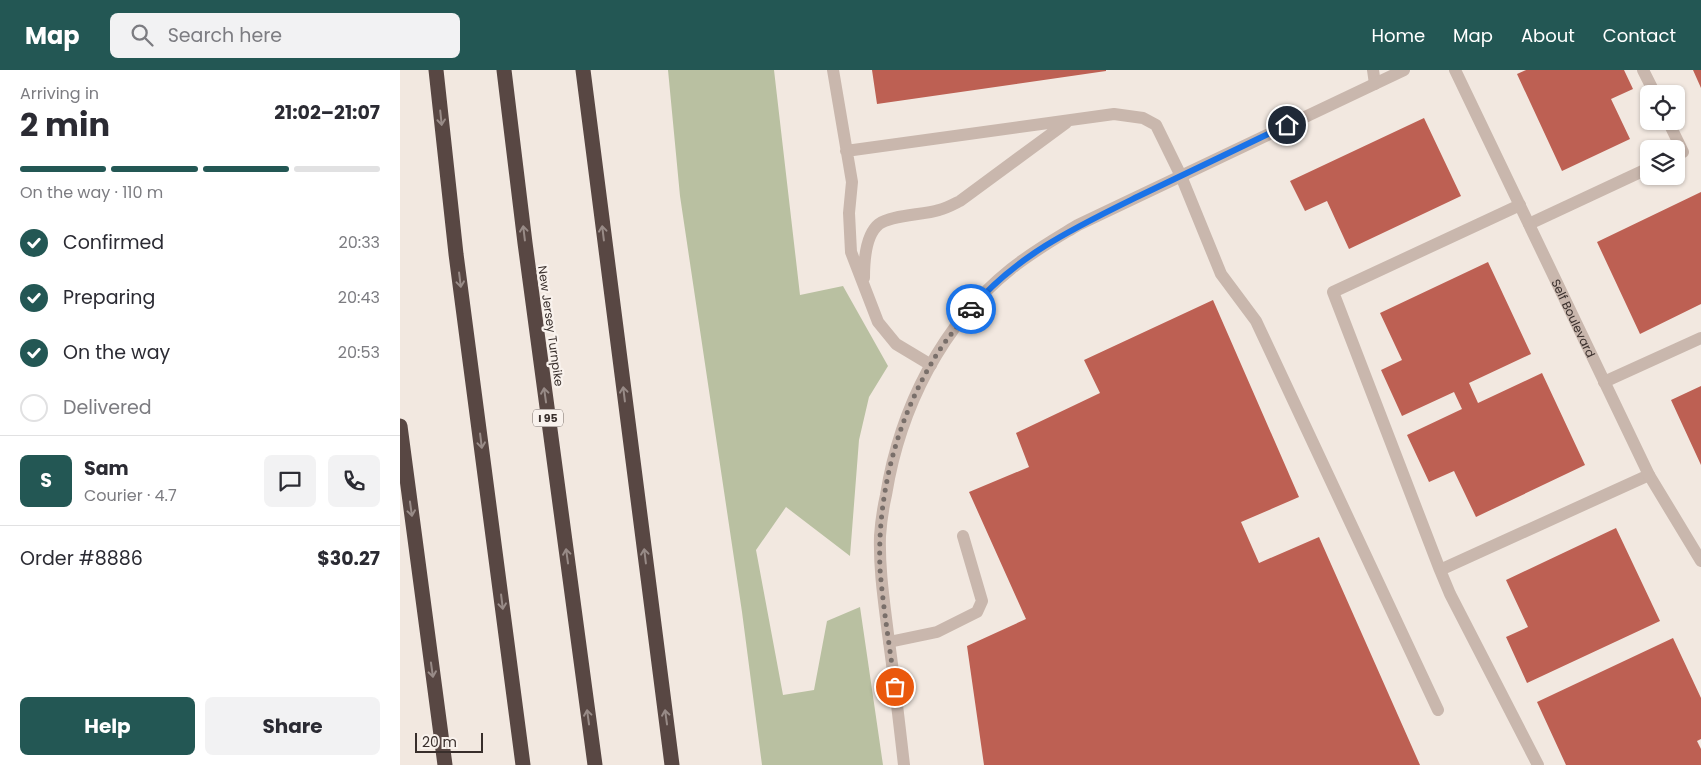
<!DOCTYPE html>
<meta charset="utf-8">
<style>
body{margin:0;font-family:Poppins,sans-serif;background:#f2f2f3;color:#2b2b33;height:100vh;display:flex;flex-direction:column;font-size:19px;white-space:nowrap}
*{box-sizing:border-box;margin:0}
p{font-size:16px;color:#7c7c81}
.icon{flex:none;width:28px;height:28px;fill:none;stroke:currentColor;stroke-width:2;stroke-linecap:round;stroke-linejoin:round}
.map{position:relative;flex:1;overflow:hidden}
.panel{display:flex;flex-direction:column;background:#fff;width:400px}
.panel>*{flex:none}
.controls{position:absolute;left:1240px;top:15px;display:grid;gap:10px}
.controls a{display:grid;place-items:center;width:45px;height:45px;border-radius:8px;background:#fff;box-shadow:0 1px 4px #0004;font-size:25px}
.scale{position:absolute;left:15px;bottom:12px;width:68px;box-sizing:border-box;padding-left:5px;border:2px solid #382e2b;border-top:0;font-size:14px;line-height:18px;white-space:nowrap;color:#382e2b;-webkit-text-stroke:4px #f9f2ed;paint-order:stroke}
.pin{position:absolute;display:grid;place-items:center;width:42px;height:42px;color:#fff;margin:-21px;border:2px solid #fff;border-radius:50%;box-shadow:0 1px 5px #0007}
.courier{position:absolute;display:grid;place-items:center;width:50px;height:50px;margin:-25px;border:4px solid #1a73e8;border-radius:50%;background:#fff;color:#222;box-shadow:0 1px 6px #0007}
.headline em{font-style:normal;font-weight:700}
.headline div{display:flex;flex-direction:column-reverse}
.headline{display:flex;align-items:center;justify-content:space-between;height:85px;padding:0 20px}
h1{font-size:32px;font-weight:700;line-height:38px}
.bar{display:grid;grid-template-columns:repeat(4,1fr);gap:8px 5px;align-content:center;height:60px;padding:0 20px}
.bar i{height:6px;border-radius:4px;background:#e1e1e2}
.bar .on{background:#235754}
.bar p{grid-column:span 4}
.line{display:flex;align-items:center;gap:12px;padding:0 20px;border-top:1px solid #e1e1e2}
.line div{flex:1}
.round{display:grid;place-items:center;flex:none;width:52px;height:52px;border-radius:8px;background:#f2f2f3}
ol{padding:0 20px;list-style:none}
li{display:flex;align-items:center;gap:15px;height:55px}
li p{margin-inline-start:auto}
li .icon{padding:5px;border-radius:50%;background:#235754;color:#fff;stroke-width:4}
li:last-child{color:#7c7c81}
li i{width:28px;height:28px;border:2px solid #e1e1e2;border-radius:50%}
.primary-button{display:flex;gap:10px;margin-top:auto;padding:10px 20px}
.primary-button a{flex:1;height:58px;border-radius:8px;background:#235754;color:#fff;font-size:20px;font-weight:700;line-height:58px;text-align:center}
.primary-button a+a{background:#f2f2f3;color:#2b2b33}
header{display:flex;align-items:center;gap:30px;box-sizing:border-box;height:70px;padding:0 25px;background:#235754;color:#fff}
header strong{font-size:24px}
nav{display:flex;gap:28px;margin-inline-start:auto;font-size:18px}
.search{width:350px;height:45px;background:#f2f2f3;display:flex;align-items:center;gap:12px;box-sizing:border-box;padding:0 18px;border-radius:8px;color:#7c7c81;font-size:19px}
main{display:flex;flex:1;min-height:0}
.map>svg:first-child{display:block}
.green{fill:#b9c0a1}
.building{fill:#bd6053}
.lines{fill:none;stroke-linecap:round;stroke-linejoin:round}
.service{stroke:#c9b7ad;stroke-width:12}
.minor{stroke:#c9b7ad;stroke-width:12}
.motorway{stroke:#584743;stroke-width:15}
.oneway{stroke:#988b87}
.done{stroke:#796f6a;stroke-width:5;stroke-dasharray:0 9}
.route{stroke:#1a73e8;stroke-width:6}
.labels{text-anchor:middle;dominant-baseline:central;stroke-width:4.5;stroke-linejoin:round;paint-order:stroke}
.shield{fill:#f9f2ed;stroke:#726965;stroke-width:1}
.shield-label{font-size:11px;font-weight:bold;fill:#382e2b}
.street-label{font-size:12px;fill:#382e2b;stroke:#f9f2ed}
</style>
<header>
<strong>Map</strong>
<div class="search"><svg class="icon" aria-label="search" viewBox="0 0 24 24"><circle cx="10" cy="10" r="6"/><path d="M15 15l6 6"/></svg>Search here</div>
<nav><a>Home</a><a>Map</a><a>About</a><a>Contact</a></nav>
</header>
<main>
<section class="panel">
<div class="headline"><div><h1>2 min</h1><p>Arriving in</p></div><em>21:02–21:07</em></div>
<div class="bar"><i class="on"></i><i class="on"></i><i class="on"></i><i></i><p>On the way · 110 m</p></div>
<ol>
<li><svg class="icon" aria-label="check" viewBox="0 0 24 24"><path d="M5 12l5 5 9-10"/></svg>Confirmed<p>20:33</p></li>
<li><svg class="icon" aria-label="check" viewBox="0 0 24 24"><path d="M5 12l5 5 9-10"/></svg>Preparing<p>20:43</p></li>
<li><svg class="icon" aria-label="check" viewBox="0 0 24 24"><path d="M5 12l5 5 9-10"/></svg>On the way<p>20:53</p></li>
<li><i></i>Delivered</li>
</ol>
<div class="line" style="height:90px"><b class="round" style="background:#235754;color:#fff">S</b><div><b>Sam</b><p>Courier · 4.7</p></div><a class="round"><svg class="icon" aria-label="chat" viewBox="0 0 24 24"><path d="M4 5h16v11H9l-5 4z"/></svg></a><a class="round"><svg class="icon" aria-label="phone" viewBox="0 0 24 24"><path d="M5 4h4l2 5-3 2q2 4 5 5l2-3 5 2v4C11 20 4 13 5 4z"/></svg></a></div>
<div class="line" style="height:65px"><div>Order #8886</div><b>$30.27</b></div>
<div class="primary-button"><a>Help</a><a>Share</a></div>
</section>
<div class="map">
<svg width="1301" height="695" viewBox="0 0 1301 695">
<rect width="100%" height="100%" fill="#f2e8e0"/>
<!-- green -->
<path class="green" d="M268,0H374L400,225L443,216L488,296L469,327L459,370L450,486L386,437L356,480L383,625L414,620L427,551L460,537L483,695H362L342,542L280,126Z"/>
<!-- building -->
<path class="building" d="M472,0H706V1L477,34Z
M1126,0H1224L1233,19L1211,29L1230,69L1162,101L1117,4Z
M1293,0H1301V18Z
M1024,48L1061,126L949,179L927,131L905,141L890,111Z
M1301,122V234L1240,264L1197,172Z
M1088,192L1131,284L1069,313L1078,333L1142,303L1185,395L1076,447L1054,401L1029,412L1007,365L1062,339L1054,322L1002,346L981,300L1002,290L980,243Z
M813,230L899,427L841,452L859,493L919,467L1020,695H584L567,576L626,549L569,422L629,397L616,363L700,323L684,290Z
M1301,316V395L1271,330Z
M1216,458L1260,551L1127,613L1106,567L1128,557L1106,510Z
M1273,568L1301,628V669L1297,671L1301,679V695H1166L1137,632Z"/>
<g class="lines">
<!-- service -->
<path class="service" d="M433,0L452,112L449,143L451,182L478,252L496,274L531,295
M973,0L975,14
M1243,0L1255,24
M1268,51L1283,82L1276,85
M446,81L714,44L743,48L756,55L781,106L821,204L856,251L1038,640
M1120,135L933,222L1040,500L1249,405
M1129,154L1249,98
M464,208C464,192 465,165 479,154C491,145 523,145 539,140C547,138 554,134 560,131L666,53
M1204,312L1301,268
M1040,500L1050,524L1138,695
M489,572L537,562L577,542L582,531L563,466"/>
<!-- minor -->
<g class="minor">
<path id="s1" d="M1055,0L1249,405L1301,491"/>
<path d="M504,695C499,651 494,607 488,564C484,531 479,499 480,466C481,452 483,438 486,425C500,338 542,254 611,199C632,182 655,169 678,155L1004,0"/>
</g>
<!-- motorway -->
<path class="motorway" d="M36,0L56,184L123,695
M104,0L125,173L195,695
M183,0L272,695
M0,356L45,695"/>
</g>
<!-- one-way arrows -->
<defs><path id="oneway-shaft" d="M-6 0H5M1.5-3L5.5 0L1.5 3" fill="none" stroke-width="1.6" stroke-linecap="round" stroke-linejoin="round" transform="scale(1.25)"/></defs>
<g class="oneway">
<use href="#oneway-shaft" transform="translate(41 48) rotate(84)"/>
<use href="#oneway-shaft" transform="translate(124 163) rotate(-97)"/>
<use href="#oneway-shaft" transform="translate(203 163) rotate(-97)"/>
<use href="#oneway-shaft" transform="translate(60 210) rotate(83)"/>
<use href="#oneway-shaft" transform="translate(224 324) rotate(-97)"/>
<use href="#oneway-shaft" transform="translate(145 325) rotate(-98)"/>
<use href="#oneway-shaft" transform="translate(81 371) rotate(83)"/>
<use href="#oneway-shaft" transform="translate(11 439) rotate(82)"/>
<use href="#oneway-shaft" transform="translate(167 486) rotate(-98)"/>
<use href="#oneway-shaft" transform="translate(245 486) rotate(-97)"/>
<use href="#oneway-shaft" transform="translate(102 532) rotate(83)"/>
<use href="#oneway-shaft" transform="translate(32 600) rotate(82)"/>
<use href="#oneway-shaft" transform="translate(188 647) rotate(-98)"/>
<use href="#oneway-shaft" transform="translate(266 647) rotate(-98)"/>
</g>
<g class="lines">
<!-- done -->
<path class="done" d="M495,617C490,579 483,537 480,499C477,429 495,355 531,294C542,274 557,257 571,239"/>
<!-- route -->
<path class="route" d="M571,239C616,185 678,156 739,126C788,102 838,79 887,55"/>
</g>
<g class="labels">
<!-- shield labels -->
<rect class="shield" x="133" y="339.5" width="30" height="17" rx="4"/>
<g class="shield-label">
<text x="148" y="348">I 95</text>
</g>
<!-- street labels -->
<g class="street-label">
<text stroke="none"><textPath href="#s1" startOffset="275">Self Boulevard</textPath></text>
<text transform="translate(151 256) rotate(82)">New Jersey Turnpike</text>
</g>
</g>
</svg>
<div class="controls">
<a><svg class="icon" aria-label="locate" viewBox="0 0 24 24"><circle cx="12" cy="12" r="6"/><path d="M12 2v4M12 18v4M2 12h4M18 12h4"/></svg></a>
<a><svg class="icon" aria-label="layers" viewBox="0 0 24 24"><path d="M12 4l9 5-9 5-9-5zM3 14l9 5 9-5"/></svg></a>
</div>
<div class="scale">20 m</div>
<div class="pin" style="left:495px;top:617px;background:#ea580c"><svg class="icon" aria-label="bag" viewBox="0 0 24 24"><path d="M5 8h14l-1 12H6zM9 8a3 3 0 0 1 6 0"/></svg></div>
<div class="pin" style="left:887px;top:55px;background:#1f2937"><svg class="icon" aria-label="home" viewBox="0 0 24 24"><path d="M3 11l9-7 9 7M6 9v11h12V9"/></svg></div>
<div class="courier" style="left:571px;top:239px"><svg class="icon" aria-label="car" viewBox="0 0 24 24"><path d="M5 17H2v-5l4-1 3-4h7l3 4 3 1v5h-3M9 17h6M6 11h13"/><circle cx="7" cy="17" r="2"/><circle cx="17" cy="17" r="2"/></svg></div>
</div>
</main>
